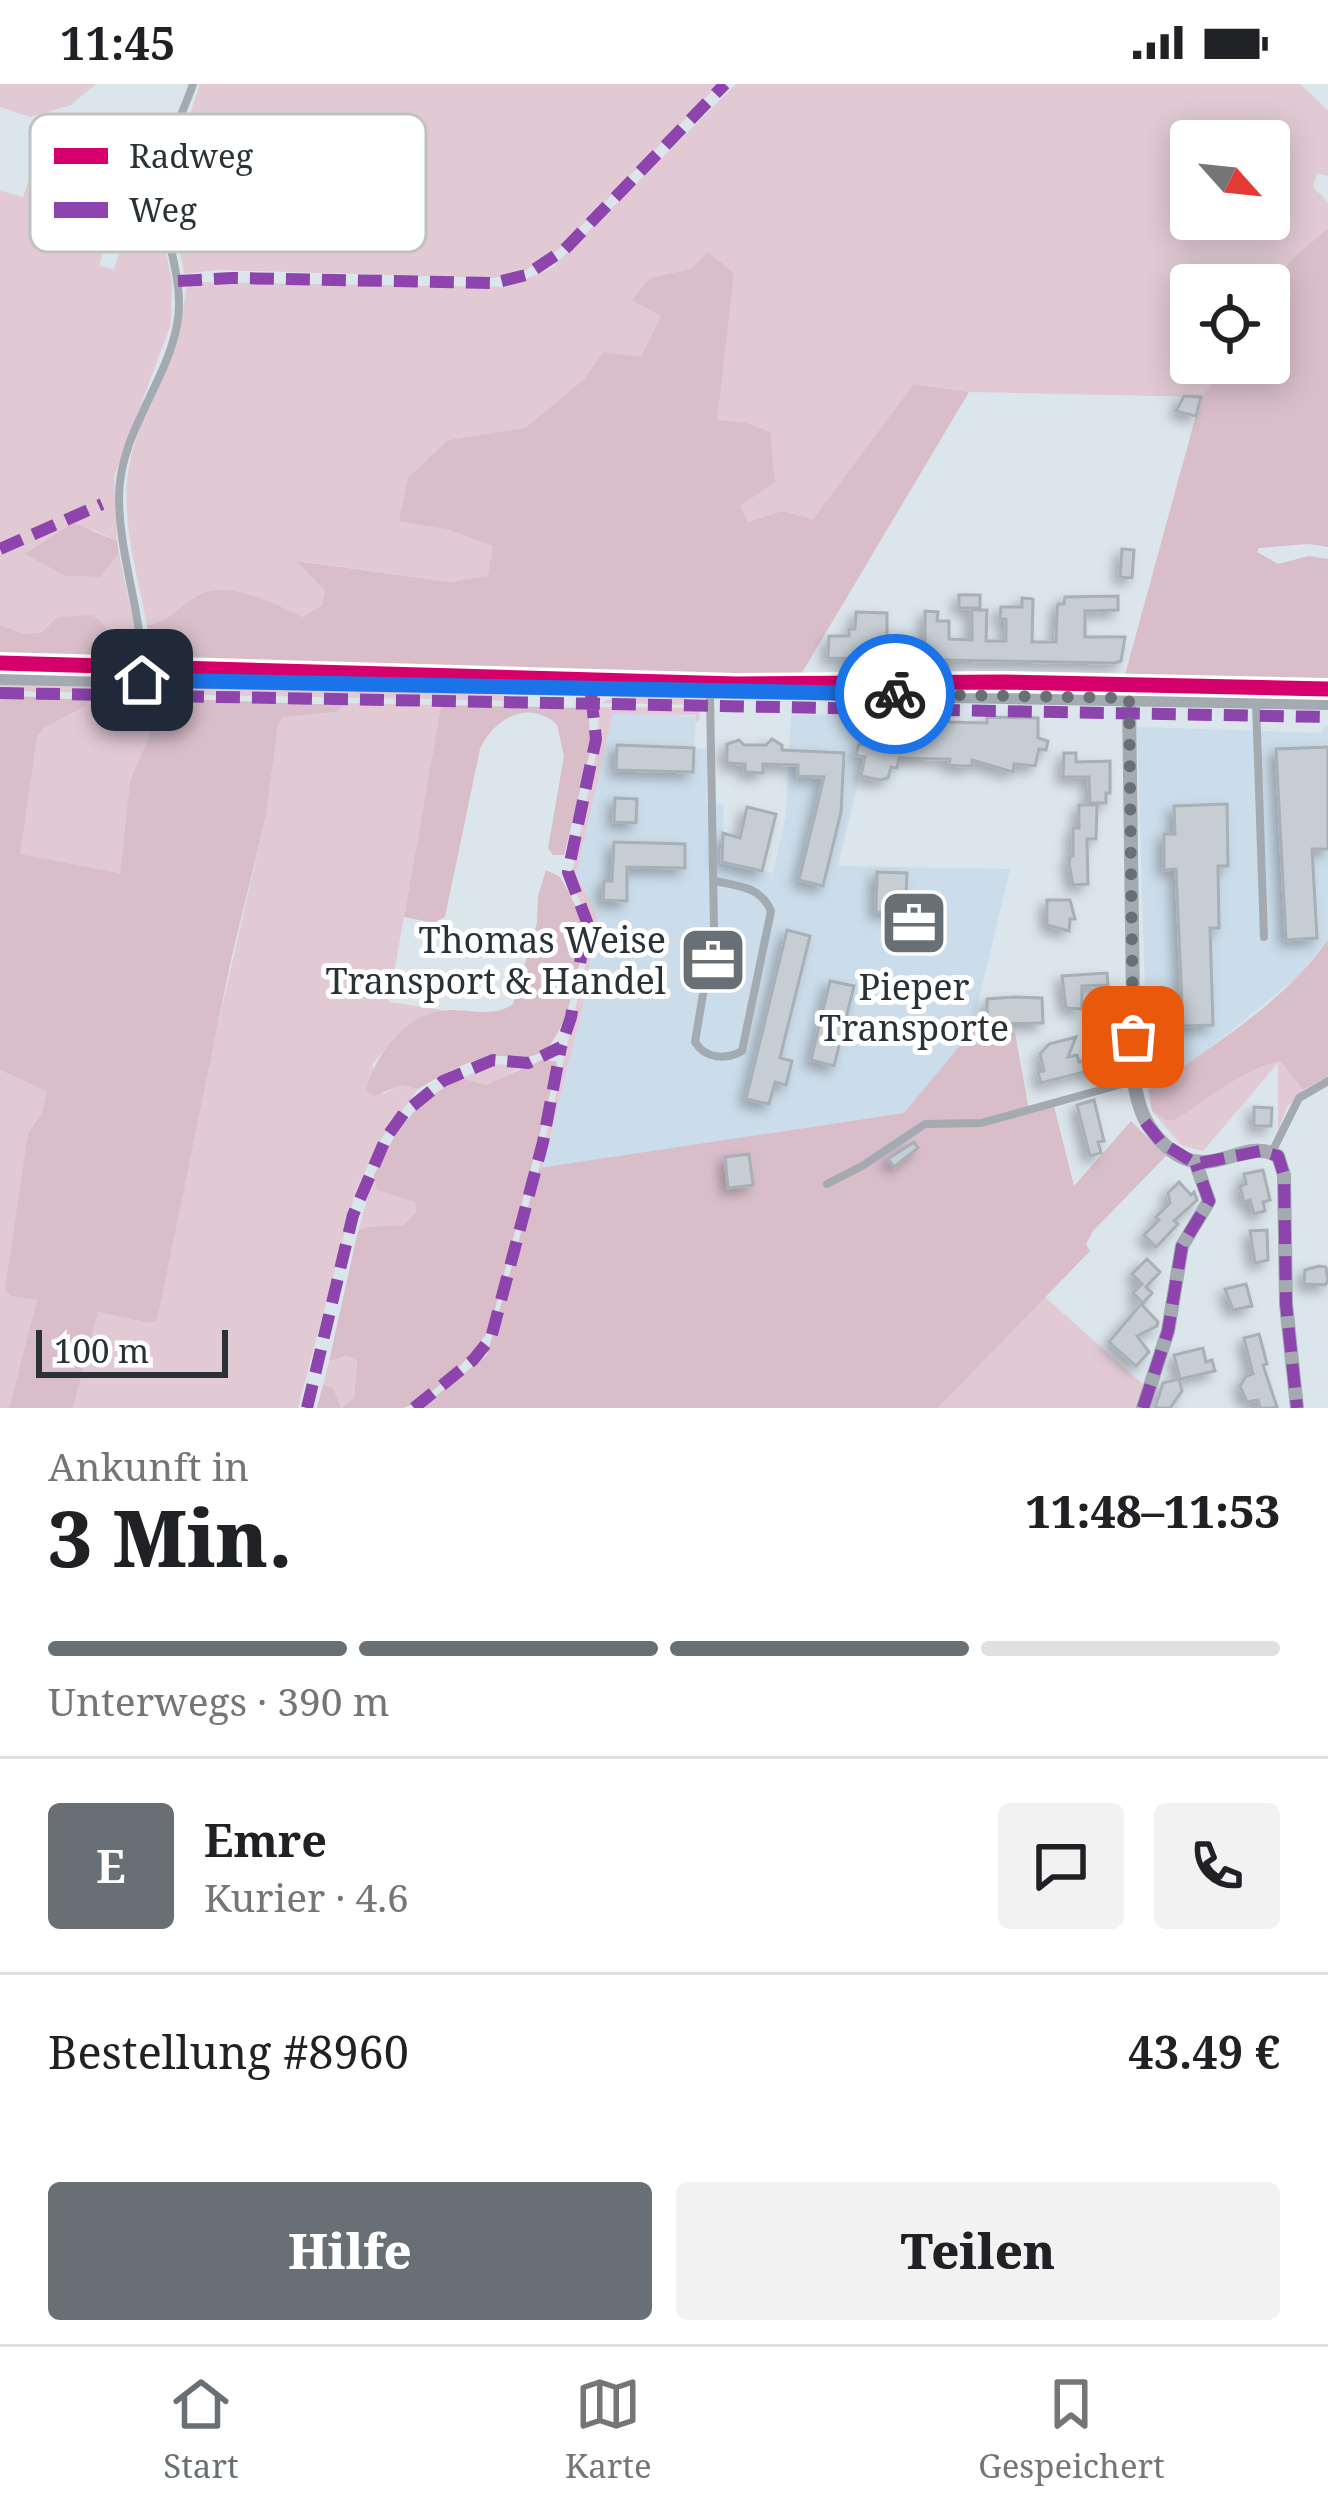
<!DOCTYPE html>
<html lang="de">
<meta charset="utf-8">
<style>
body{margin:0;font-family:"Noto Serif",serif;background:#f2f2f2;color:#202124;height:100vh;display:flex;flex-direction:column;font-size:45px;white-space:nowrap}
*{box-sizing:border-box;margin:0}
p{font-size:39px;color:#757577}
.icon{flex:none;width:66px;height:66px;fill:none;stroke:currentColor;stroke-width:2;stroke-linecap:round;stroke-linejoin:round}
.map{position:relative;height:1324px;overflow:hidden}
.sheet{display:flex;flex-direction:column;background:#fff;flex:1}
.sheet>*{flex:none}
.needle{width:78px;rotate:117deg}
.buttons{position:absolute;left:1170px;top:36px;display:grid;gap:24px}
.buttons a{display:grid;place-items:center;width:120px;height:120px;border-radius:12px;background:#fff;box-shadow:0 6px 30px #0003;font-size:60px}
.scale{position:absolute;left:36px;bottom:30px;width:192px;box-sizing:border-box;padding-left:12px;border:6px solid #2a3137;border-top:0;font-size:33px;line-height:42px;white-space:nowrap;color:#2a3137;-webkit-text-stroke:9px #fff;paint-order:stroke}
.pin{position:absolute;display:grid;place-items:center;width:102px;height:102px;color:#fff;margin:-51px;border-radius:24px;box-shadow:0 6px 18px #0006}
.courier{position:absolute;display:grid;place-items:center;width:120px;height:120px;margin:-60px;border:9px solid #1a73e8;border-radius:50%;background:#fff;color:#222;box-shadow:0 3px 15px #0007}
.head em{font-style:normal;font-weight:800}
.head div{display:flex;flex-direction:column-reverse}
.head{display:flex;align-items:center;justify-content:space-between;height:204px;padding:0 48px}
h1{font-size:78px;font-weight:800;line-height:90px}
.bar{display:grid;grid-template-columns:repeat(4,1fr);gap:18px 12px;align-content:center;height:144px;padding:0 48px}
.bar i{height:15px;border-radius:9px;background:#e0e0e0}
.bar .selected{background:#687076}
.bar p{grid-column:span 4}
.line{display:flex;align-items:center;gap:30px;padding:0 48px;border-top:3px solid #e0e0e0}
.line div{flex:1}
.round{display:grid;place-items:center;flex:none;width:126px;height:126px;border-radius:12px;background:#f2f2f2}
.primary-button{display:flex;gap:24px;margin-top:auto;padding:24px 48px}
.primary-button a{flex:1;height:138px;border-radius:12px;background:#687076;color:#fff;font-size:48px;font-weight:800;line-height:138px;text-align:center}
.primary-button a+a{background:#f2f2f2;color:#202124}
.status{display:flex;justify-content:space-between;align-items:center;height:84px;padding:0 60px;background:#fff;direction:ltr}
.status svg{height:33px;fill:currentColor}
.menu{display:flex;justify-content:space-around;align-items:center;height:168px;border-top:3px solid #e0e0e0;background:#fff;font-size:33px;color:#757577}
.menu a{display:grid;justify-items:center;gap:6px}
.menu .selected{color:#687076}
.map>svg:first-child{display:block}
.built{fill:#cbdcea}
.green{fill:#e1cad4;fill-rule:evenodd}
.forest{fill:#d9bec9}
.building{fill:#c6ced4;stroke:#a8b0b6;stroke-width:3;filter:url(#shadow)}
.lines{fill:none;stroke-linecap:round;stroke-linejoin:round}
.service{stroke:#a3aab0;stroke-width:8}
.minor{stroke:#a3aab0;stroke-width:14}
.tertiary{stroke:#a3aab0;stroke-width:16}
.quiet{stroke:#8e44ad;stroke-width:12;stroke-dasharray:24 12;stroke-linecap:butt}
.cycleway-casing{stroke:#fff;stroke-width:22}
.cycleway{stroke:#d6006c;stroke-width:15}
.done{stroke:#687076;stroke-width:12;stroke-dasharray:0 21.6}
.route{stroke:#1a73e8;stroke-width:15}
.labels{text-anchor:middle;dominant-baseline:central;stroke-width:10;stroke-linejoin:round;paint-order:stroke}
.poi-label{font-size:36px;fill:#2a3137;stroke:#fff;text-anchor:end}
.key{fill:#fff;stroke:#bfc1c3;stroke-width:3}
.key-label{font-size:33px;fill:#2a3137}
</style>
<div class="status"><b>11:45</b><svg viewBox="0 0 49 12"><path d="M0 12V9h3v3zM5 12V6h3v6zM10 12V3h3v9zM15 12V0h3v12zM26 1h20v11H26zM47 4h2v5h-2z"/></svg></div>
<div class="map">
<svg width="1328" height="1324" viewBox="0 0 1328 1324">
<defs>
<filter id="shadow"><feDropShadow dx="-6" dy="6" stdDeviation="6" flood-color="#0004"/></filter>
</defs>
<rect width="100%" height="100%" fill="#dbe5ec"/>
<!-- built -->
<path class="built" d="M613,629L696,632L694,664L708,665L706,719L724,721L722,777L773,789L786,731L791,631L868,630L867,661L838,782L1010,785L971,948L904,1029L542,1084L583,922L597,832L576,790Z
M1324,642H1328V855L1298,892L1214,961L1148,1006L1137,643L1323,649Z"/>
<!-- green -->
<path class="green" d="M0,0H96L71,21L30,33L0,23Z
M200,0H719L558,166L525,187L493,194L216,186L184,190L168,95Z
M736,0H1300L1328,26V92L1317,89L1313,103L1328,118V144L1291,177L1281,193L1292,211L1269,237V201H1191V279H1231L1201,313L969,308L915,300L813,435L782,427L748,438L739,422L746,339L717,337L719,296L691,185L650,195L633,216L661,232L641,274L603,268L584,295L525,344L448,356L399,436L449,446L494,462L489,492L449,498L300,477L325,507L322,521L302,533C275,519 224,493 195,513C177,525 168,538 147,541C136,484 116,422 133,365C150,309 181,264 186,204L197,198L507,203L552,184ZM1191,57H1269V135H1191Z
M59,66L118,87L122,97L99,182L114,185L139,103L147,96L151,98L172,197L171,240L114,392L117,457L92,445L66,492L99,493L119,469L137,555L133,576H124V561L25,550L0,541V106L23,113L35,78Z
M0,601L493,609L522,617L0,607Z
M616,612L682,613L699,621L601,619Z
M86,613L158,614L148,655L130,696L120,789L19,770L37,655L44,644L85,623Z
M342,619L441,621L389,918L443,926L397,950L372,981L383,1010L402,1001L418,1005L380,1057L356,1106L298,1324H73L98,1228L149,1239L266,732L278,641L283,633L337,628Z
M599,623L699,624L700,635L696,638V631L613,630L576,790L597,832L583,922L542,1084H539L590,861C593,833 573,815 572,788L598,659Z
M1280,977L1303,1006L1287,1023L1278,1046V979L1203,1067L1181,1061L1152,1027L1167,1037L1175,1036C1208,1013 1241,987 1280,977Z
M498,980L523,982L487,1001L461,994Z
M0,986L47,1006L42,1028L28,1050L11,1212L37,1216L9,1324H0Z
M374,1091L378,1106L415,1118L416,1128L403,1141L367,1143L358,1147Z
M1045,1213L1145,1302L1138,1324H938Z
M347,1272L357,1277L354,1314L340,1324L333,1304L323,1301L329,1277Z"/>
<!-- forest -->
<path class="forest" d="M1328,144V463L1308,460L1259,464L1257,468L1278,480L1309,472L1328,475V602L1123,598L1201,313L1231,279H1269V237L1292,211L1281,193L1290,177Z
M708,168L734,189L717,336L746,339L770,348L775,398L740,422L748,438L782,427L813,435L914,300L969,308L800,592L153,577L147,541C168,538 177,525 195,513C224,493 275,519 302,533L322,521L325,507L297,477L449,498L488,492L493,462L449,446L399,437L408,394L448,356L525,344L584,295L603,268L641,273L661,232L632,216L650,194L691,185Z
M73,439L117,457L119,469L100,493L66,492L25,470Z
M93,531L124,561V576L0,572V541L25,550L41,549L58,533Z
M0,611L87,616L86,622L44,644L37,654L20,770L120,789L130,696L148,655L158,614L343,621L337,628L283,633L278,641L266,732L231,876L157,1236L149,1239L98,1228L73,1324H9L37,1216L11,1212L5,1205L28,1050L42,1028L47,1007L0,986Z
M441,621L588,624L591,663L564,771H553L548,764L564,672L557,641C529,614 493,635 480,665L445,833L434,839L404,833Z
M546,786L560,793C569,808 580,827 582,845C585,871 566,954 542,968C525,978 505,969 487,973C462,979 440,992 418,1005L402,1001L374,1012L366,1007C375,970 406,928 449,926C470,925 495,934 513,920L537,839L538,812Z
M1328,855V992L1303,1006L1280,977C1240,987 1209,1014 1175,1036L1167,1037L1152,1027L1148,1006C1208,965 1288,916 1328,855Z
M971,948L1015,949L1029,1026L1054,1022L1074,1102L1131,1037L1166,1072L1093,1147L1086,1160L1090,1167L938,1324H421L487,1271L539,1084L904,1029Z
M543,975L557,978L556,986L491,1241C481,1265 428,1318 403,1324C377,1324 343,1324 317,1324L323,1301L333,1304L341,1324L354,1314L357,1277L347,1272L329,1277L358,1147L367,1143L403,1141L416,1128L415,1118L377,1106L374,1091C397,1044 413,1020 461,994L487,1001C507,989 527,985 543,975Z"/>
<!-- building -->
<path class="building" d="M1184,312L1201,313L1196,332L1176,327Z
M1122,465L1134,466L1132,494L1120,493Z
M959,511H980V524H959Z
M1118,512V526L1085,527V553H1125L1121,577L1115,579L828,574L829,552H849V545H855L856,528L887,529V558L921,561L925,558V527L938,528L937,537H949V555L972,556V526H987L986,557H1006V535H1000L1001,523H1022V514L1033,515L1032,558H1056L1057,526L1058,520H1064L1065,513Z
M875,631L949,632V638L987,639V633L1038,634V654L1048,657L1046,666L1039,665L1035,682L1014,680L1013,688L972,676V682H961L949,681L950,675L899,674L897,684L891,683L888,694L880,696L861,692L865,673L856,671L859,660L870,662L871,634Z
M772,655L782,661V666L844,669L841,728L823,802L799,796L824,693L798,692V681L763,680V689L745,688V680L727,679V660L739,656L744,661H766Z
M617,661L694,664L693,688L616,686Z
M1328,663V765H1312L1317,854L1286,856L1276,665Z
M1064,669H1076V678L1110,677V709H1106V719H1090L1089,693H1063Z
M615,714L637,715L636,739L614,738Z
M1227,720L1228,782H1218L1219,844H1210L1213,941L1183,942L1176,785L1164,786V750H1175L1174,722Z
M1079,721H1097L1096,755H1087L1088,800L1073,801L1069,780L1070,772H1073V744H1079Z
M747,723L776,730L762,787L722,778L723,749L740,754Z
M614,758L685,760V784L627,783V817L603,816L604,797H612Z
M877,788L907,789L905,829L876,828Z
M1047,816H1070L1075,835H1070L1069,847L1047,841Z
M787,846L810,852L780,974L792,977L786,1001L775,998L769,1020L746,1015Z
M1107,889L1108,901L1082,902V925L1066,924L1062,892Z
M830,897L854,902L834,982L811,976Z
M1014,913L1042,914L1043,939L987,940V915Z
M1076,953L1068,973L1077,971L1079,978L1113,970L1115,980L1041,999L1038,988L1044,987L1040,970L1049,960Z
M1094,1016L1104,1057L1098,1058L1101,1069L1090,1072L1077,1021Z
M1254,1023L1272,1024L1271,1042H1254Z
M914,1058L918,1064L894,1083L888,1075Z
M749,1070L753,1101L728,1104L725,1073Z
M1263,1086L1270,1116L1263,1118L1265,1127L1254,1130L1250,1116L1244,1118L1240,1102L1246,1100L1244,1090Z
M1179,1098L1191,1111L1194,1108L1197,1116L1174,1137L1178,1140L1156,1163L1144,1151L1159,1136L1156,1133L1170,1119L1168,1109Z
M1267,1146L1268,1176L1255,1179L1250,1147Z
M1147,1175L1160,1188L1146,1203L1152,1209L1143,1219L1133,1209L1142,1200L1132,1190Z
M1319,1182L1326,1183L1328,1197L1325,1201L1304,1200L1305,1186Z
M1246,1200L1252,1222L1233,1226L1225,1205Z
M1141,1220L1158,1238L1157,1242L1137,1252L1149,1268L1136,1282L1109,1258Z
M1259,1250L1267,1280L1263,1281L1277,1323L1271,1324H1260L1258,1316L1247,1318L1240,1302L1246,1292L1253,1290L1244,1254Z
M1203,1264L1206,1278L1212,1276L1215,1287L1180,1295L1174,1271Z
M1179,1295L1182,1307L1170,1324H1155L1163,1299Z"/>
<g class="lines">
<!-- service -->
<path class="service" d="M142,595C144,533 119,475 119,413C119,350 166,300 177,241C187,191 157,142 162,96C164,64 183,30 193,0
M710,610L714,844L695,958C705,975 726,976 742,967L771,827C761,803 739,802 715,797
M1256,618L1264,853
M1272,1068L1299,1014L1328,997
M827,1100L862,1082L925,1040L981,1039L1133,997"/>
<!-- minor -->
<path class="minor" d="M1129,614L1134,996C1138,1025 1146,1045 1168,1064C1212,1101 1242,1051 1278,1072L1284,1091L1286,1220L1297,1324
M1143,1324L1168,1247L1182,1162L1209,1117L1196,1080"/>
<!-- tertiary -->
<path class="tertiary" d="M0,593L1328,618"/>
<!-- quiet -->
<path class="quiet" d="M178,197L232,194L494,199L526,191L565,165L725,0
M0,465L102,420
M0,609L1328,633
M1145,1038L1162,1059L1196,1080L1260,1067L1278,1072L1284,1091L1286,1220L1297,1324
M307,1324L353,1131L386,1054L404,1029L443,997L493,976L528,979L561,963L571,933L587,838L568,788L596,655L591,610
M414,1324L473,1276L491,1254L543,1058L561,963
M1143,1324L1168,1247L1182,1162L1209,1117L1196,1080"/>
<defs>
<path id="cycleway" d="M0,579L736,600L1003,598L1328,605"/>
</defs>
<!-- cycleway casing -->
<use href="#cycleway" class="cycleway-casing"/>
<!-- cycleway -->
<use href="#cycleway" class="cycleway"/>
</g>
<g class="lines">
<!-- done -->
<path class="done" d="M895,610L1129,614L1133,953"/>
<!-- route -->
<path class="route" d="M142,596L895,610"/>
</g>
<!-- icons -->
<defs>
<symbol id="office-square" viewBox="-11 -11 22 22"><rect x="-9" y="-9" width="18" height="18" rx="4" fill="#687076" stroke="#fff"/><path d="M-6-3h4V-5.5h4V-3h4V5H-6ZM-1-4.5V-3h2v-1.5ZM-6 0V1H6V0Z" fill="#fff"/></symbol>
</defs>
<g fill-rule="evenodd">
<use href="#office-square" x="876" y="801" width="76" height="76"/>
<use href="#office-square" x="675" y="838" width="76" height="76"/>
</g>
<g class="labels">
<!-- poi labels -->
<g class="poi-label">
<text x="666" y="855">Thomas Weise<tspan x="666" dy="41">Transport &amp; Handel</tspan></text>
<text x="914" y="902" text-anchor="middle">Pieper<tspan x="914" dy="41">Transporte</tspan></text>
</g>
</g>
<!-- legend -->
<rect x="30" y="30" width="396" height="138" rx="18" class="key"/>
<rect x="54" y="64" width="54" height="16" fill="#d6006c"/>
<rect x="54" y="118" width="54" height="16" fill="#8e44ad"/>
<g class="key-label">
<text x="129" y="84">Radweg</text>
<text x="129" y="138">Weg</text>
</g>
</svg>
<div class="buttons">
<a><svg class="needle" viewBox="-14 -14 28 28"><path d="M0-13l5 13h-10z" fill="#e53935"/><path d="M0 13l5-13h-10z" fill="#757577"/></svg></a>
<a><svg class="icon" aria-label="locate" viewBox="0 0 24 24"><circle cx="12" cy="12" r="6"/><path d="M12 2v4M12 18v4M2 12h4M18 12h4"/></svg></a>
</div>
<div class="scale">100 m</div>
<div class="pin" style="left:1133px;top:953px;background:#ea580c"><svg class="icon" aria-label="bag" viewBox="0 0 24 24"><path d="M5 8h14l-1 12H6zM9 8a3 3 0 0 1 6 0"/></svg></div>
<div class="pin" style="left:142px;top:596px;background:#1f2937"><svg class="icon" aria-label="home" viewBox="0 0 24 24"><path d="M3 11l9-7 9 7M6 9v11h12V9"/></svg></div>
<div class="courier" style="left:895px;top:610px"><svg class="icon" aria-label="bike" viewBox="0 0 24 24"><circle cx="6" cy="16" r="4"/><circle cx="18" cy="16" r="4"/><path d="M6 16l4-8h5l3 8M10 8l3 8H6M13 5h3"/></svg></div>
</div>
<section class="sheet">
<div class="head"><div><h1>3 Min.</h1><p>Ankunft in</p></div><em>11:48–11:53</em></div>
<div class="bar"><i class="selected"></i><i class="selected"></i><i class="selected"></i><i></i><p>Unterwegs · 390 m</p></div>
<div class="line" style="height:216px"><b class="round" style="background:#687076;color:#fff">E</b><div><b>Emre</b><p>Kurier · 4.6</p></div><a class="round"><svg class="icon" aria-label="chat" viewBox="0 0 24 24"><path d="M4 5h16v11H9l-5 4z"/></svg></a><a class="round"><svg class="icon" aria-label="phone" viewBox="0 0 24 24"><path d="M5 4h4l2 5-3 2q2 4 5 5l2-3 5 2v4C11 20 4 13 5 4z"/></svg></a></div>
<div class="line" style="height:156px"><div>Bestellung #8960</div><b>43.49 €</b></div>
<div class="primary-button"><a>Hilfe</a><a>Teilen</a></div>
</section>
<nav class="menu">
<a class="selected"><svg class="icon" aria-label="home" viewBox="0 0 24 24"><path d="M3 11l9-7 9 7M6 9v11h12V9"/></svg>Start</a>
<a><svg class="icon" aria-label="map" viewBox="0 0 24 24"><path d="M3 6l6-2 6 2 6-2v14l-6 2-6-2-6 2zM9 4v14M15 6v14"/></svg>Karte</a>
<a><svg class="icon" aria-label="saved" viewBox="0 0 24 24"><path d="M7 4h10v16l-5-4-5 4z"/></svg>Gespeichert</a>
</nav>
